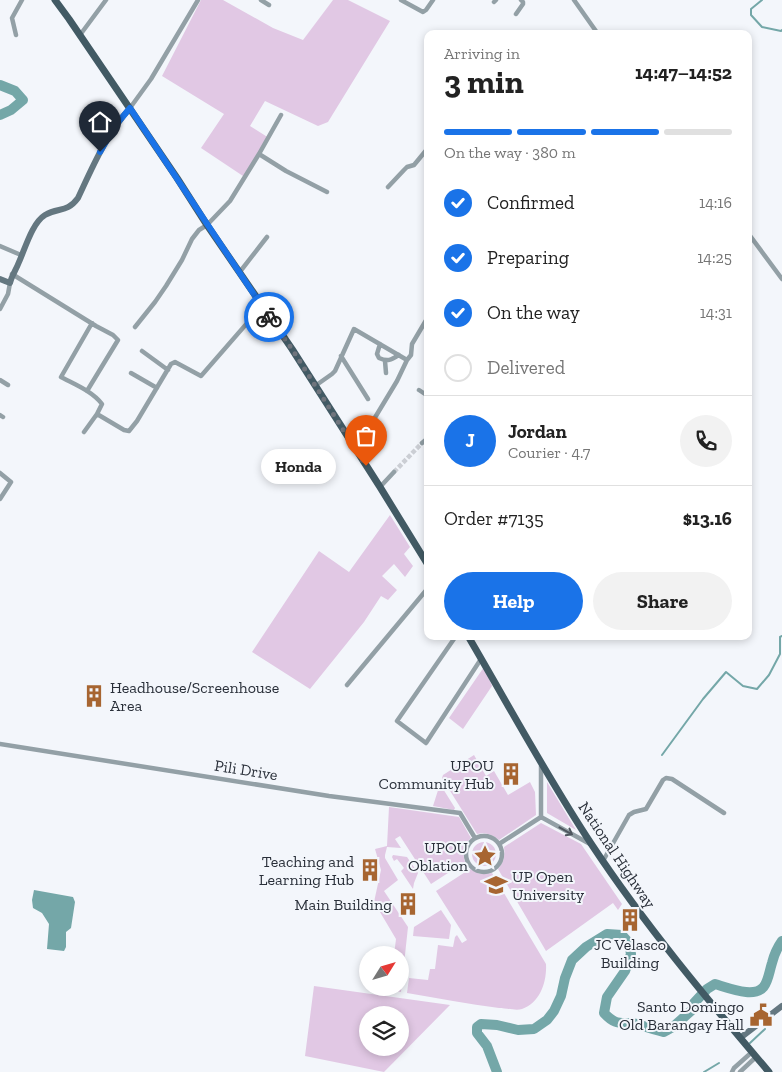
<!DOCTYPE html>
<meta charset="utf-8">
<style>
body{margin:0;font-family:"Zilla Slab",serif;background:#f2f2f2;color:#222;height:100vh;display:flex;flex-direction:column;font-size:19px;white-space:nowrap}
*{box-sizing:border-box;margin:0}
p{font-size:16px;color:#767676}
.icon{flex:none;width:28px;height:28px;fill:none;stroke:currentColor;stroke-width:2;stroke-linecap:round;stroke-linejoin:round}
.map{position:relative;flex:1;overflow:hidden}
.details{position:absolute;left:424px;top:30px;width:328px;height:610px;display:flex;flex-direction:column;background:#fff;border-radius:10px;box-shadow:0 2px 8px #0003}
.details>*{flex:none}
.needle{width:32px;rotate:53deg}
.fabs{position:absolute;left:359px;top:946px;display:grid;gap:10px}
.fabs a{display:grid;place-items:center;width:50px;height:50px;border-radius:50%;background:#fff;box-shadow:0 2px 8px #0003;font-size:25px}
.pin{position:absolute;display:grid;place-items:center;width:42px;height:42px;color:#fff;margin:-51px -21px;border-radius:50% 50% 50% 0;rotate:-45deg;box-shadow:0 0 5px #0007}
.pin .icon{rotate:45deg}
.courier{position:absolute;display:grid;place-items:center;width:50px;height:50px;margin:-25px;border:4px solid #1a73e8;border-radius:50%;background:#fff;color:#222;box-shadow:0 1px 6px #0007}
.bubble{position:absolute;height:35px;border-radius:18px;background:#fff;box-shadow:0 2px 8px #0003;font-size:16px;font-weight:800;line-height:35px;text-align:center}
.summary em{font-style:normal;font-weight:800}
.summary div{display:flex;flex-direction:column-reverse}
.summary{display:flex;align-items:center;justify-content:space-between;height:85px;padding:0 20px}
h1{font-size:32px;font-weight:800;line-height:38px}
.bar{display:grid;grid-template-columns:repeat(4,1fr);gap:8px 5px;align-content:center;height:60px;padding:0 20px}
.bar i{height:6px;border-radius:4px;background:#e0e0e0}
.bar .on{background:#1a73e8}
.bar p{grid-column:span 4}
.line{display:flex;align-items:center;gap:12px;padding:0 20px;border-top:1px solid #e0e0e0}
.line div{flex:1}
.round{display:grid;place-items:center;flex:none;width:52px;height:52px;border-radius:26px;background:#f2f2f2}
ol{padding:0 20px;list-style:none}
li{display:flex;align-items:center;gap:15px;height:55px}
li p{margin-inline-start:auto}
li .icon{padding:5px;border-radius:50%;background:#1a73e8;color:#fff;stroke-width:4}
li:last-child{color:#767676}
li i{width:28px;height:28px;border:2px solid #e0e0e0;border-radius:50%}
.button{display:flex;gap:10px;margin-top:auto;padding:10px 20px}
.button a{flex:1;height:58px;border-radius:30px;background:#1a73e8;color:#fff;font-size:20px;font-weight:800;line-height:58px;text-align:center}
.button a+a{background:#f2f2f2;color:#222}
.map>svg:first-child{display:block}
.green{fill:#e1c8e4;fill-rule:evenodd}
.water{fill:#74a7a8}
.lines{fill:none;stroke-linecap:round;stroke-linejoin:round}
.stream{stroke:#74a7a8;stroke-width:2}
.river{stroke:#74a7a8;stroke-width:10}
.street-tunnel{stroke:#cbced4;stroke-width:4.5;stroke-dasharray:4.5 2;stroke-linecap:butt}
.street{stroke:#93a0a6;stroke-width:4.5}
.secondary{stroke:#647780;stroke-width:6}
.primary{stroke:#425a64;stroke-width:7}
.oneway{stroke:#4e575f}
.done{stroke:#70757d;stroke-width:5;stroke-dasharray:0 9}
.route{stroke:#1a73e8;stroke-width:6}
.labels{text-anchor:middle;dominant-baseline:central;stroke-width:4;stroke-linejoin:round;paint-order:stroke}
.poi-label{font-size:16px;fill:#292f39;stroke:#f3f6fb;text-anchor:end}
.street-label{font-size:16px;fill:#292f39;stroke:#f3f6fb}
</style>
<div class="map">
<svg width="782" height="1072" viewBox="0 0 782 1072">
<rect width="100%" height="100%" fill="#f3f6fb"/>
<!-- green -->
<path class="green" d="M201,0H223L273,28L303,40L333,0H348L390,21L328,122L318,126L265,101L250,126L269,138L246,178L201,148L224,114L162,76Z
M390,515L410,547L404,554L413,566L405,577L394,564L382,576L397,590L388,600L381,596L364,622L310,689L252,652L319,551L349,572Z
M484,667L492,686L463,729L449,718Z
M474,755L486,776L494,771L508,795L530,782L535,792L536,815L499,840C492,834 485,832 477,834L442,778L443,775Z
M547,782L576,830L547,813Z
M440,784L455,808L454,810L433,806Z
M389,807L459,817L471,838C464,845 462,852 465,862L431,884L400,836L395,839L401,848L387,847L385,855V858L398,880L384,891L408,927L401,992L391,990V988H400V955H394L396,939L374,902L381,870L375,849L387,846Z
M541,823L581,844L622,904L618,910L613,903L546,951L498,869C504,862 505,856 504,847Z
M472 854a12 12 0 1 1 24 0a12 12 0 1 1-24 0Z
M393,855L407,857L418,873L414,883L413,889L401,871L404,868L397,859L394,861L392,857Z
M470,869L480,874L492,873L546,964C547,982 540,1003 522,1009C516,1011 506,1008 499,1008C468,1004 438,998 407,993L409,978L428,980L430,969H435L438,945L453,947L455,937L457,935L462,943L467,940L436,891Z
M441,910L451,925L449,939L413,936L414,927Z
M314,986L450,1005L384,1072L305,1056ZM368,1015H400V1048H368Z"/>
<!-- water -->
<path class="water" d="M34,890L73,897L75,902L71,928L66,932V947L64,951L47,949L49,924L42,913L33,908L32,900Z"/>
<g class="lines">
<!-- stream -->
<path class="stream" d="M762,0L751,9V15L762,27L781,31L782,30
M662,755L703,699L726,672L743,686L757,689L769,675L780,654V637L782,636
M750,1043L765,1029
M704,1072L719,1063"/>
<!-- river -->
<path class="river" d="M0,85L15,91L23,100L11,110L0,115
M497,1072L487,1046L477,1033V1027L481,1024L497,1025L518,1030L534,1029L547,1020L554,1011L561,996L565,978L572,960L586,947L607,934L622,935L629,943L631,954L625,971L607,997L604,1013C617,1027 621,1021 637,1024C646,1027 655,1030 664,1032L673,1027L692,1010L694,1003L707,989L715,984C725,987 736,991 746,992C768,994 767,979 772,963C774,955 777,948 782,941"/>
<!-- street-tunnel -->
<path class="street-tunnel" d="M394,472L422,443"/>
<!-- street -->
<path class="street" d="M261,0L269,5
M401,0L423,12L426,10L433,0
M574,0L598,34
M494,2L496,0
M516,14L523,4V2L521,0
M16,35L12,18L22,0
M80,35L106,0
M130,108L151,79L198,0
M259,154L286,171L327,192
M388,187L404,170L407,167L414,165L428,148
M748,233L782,279
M0,246L21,255
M239,273L267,237
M12,274L96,326L113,335L118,340L87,391
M0,309L8,294L10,283
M135,327L155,302L166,286L182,260L192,239L199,230L207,225L230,201L259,154L281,115
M380,344L377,354L379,358C388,362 391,360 399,355
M142,351L168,370
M341,356L368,399
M385,361L386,373
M131,373L157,388
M0,380L8,385
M315,386L332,374L335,371L354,329L407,360
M419,390L428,396
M97,414L124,430L129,431L137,421L171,364L175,362L201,376L262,306
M0,415L3,417
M84,432L97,414L102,404C92,391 74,384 61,377L92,323
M422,443L428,438
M356,449L397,381L407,360L411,355L412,344L428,317
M0,473L11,482L0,499
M380,487L394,472
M456,636L397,721L426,743L481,659
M347,685L428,588
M0,744L329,796L460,813L475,838
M541,817L590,844
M541,817V766
M466 854a18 18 0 1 1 36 0a18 18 0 1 1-36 0Z
M499,844L541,817
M603,861L629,815L634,812L646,809L663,780L666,778L672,779L724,813
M732,1072L734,1068L752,1052
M740,1072L756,1057"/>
<!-- secondary -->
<path class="secondary" d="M0,279L10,283C12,275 16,270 19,262C25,249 32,223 45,215C59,207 67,213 78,198C93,166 106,135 130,108
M740,1038L782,1006"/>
<!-- primary -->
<path class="primary" d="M55,0L69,19L177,178L207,225L292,349L380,487L428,565
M468,636C509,706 547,777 592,845C645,925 707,999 769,1072"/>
</g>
<!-- one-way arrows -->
<defs><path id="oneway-shaft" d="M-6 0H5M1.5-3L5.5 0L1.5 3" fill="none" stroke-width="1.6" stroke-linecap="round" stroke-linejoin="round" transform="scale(1.25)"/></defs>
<use class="oneway" href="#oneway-shaft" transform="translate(566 831) rotate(29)"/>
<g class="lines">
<!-- done -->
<path class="done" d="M269,317L292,349L366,466"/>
<!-- route -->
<path class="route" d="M100,152L115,126L130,108L269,317"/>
</g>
<!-- icons -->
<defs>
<symbol id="building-bare" viewBox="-9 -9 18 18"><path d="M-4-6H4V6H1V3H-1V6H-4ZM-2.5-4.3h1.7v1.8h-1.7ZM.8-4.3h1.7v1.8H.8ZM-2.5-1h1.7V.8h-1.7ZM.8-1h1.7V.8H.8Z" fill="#a76531" stroke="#f3f6fb" stroke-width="2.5" paint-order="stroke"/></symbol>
<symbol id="sight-bare" viewBox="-9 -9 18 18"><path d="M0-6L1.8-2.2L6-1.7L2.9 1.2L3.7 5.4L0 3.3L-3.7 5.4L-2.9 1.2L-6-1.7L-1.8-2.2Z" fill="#a76531" stroke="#f3f6fb" stroke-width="2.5" paint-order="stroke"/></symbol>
<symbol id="university-bare" viewBox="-9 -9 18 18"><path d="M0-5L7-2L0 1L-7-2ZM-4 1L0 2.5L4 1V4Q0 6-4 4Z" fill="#a76531" stroke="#f3f6fb" stroke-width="2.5" paint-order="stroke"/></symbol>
<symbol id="civic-bare" viewBox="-9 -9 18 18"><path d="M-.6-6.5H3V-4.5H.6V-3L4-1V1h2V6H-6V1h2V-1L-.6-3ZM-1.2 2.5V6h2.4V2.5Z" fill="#a76531" stroke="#f3f6fb" stroke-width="2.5" paint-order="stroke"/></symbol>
</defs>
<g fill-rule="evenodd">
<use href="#building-bare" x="78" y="680" width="32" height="32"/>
<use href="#building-bare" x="495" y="758" width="32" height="32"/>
<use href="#sight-bare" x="469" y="840" width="32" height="32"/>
<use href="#building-bare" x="354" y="854" width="32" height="32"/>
<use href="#university-bare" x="480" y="869" width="32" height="32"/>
<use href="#building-bare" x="392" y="888" width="32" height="32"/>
<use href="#building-bare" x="614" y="904" width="32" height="32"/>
<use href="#civic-bare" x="745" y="999" width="32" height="32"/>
</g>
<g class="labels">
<!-- poi labels -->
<g class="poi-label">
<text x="110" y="687" text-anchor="start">Headhouse/Screenhouse<tspan x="110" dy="18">Area</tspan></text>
<text x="494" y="765">UPOU<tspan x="494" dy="18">Community Hub</tspan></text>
<text x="468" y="847">UPOU<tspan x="468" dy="18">Oblation</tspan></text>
<text x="354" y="861">Teaching and<tspan x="354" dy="18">Learning Hub</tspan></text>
<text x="512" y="876" text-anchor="start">UP Open<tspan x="512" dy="18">University</tspan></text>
<text x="392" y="904">Main Building</text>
<text x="630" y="944" text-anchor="middle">JC Velasco<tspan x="630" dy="18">Building</tspan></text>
<text x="744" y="1006">Santo Domingo<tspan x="744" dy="18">Old Barangay Hall</tspan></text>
</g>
<!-- street labels -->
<g class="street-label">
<text transform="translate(246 770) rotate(9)">Pili Drive</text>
<text transform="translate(617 855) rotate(56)">National Highway</text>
</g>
</g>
</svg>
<div class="fabs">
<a><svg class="needle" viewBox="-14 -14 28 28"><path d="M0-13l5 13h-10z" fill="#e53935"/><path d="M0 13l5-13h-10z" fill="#767676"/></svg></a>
<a><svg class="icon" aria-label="layers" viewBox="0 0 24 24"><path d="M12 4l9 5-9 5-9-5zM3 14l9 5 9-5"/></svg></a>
</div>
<div class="pin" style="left:366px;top:466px;background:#ea580c"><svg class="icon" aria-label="bag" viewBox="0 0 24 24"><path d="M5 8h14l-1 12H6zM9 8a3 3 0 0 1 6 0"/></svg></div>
<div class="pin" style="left:100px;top:152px;background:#1f2937"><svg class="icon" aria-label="home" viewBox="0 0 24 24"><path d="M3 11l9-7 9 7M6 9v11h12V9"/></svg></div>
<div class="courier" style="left:269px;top:317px"><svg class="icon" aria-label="bike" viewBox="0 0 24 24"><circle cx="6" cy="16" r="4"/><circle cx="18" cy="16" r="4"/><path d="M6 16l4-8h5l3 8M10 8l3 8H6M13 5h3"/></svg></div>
<div class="bubble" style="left:261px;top:449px;width:75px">Honda</div>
<section class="details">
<div class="summary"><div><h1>3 min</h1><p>Arriving in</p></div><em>14:47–14:52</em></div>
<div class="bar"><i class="on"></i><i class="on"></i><i class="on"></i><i></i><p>On the way · 380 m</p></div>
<ol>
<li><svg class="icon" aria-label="check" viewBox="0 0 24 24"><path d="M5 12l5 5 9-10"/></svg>Confirmed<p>14:16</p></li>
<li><svg class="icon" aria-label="check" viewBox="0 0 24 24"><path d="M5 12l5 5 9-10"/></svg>Preparing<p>14:25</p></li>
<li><svg class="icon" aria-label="check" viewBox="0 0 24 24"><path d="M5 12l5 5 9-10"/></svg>On the way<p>14:31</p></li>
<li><i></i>Delivered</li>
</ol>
<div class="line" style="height:90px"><b class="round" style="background:#1a73e8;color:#fff">J</b><div><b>Jordan</b><p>Courier · 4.7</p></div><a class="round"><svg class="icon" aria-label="phone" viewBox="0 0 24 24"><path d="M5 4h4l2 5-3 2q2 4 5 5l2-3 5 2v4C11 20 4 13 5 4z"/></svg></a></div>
<div class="line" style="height:65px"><div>Order #7135</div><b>$13.16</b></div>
<div class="button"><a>Help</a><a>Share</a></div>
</section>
</div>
